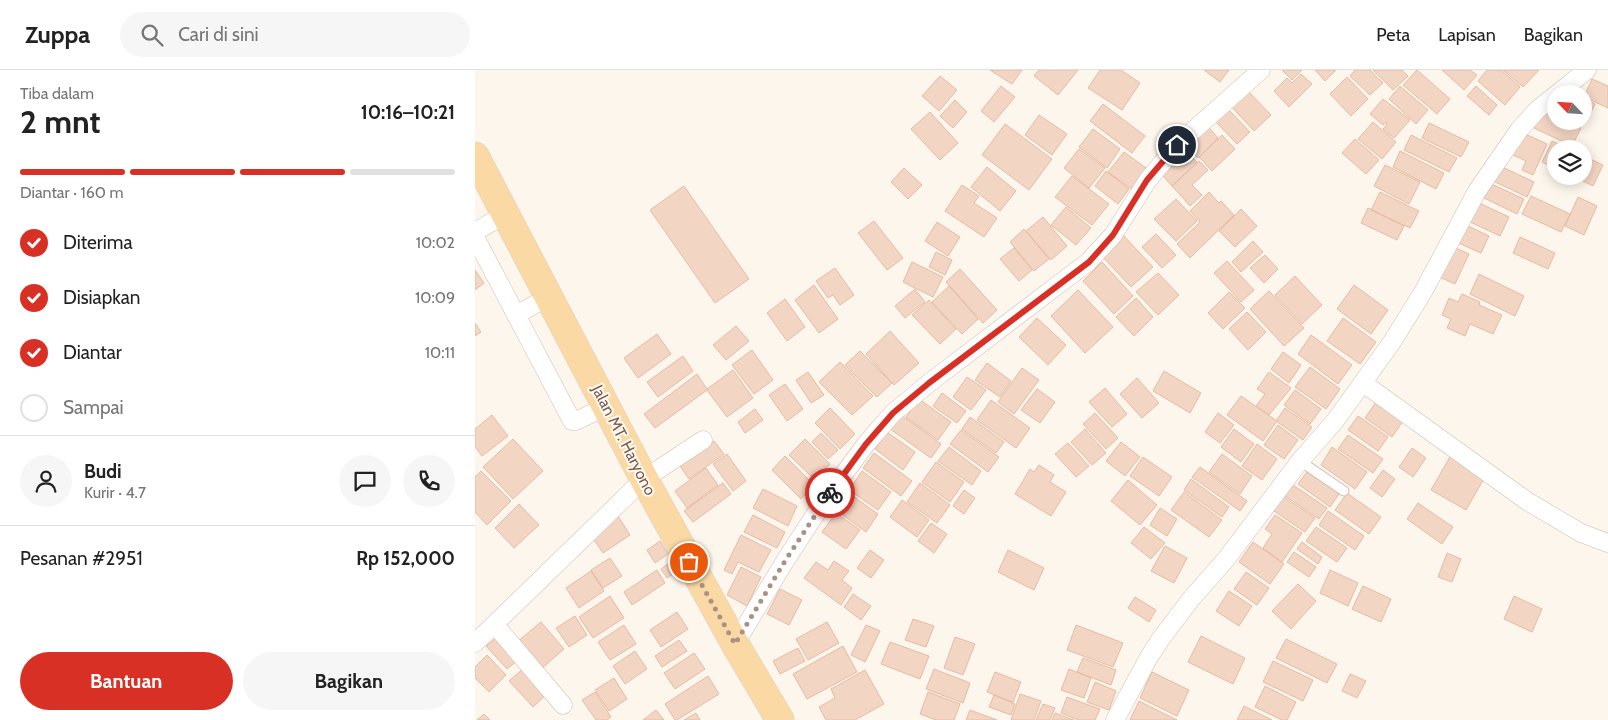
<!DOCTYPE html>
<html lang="id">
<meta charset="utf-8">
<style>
body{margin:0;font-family:Cabin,sans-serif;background:#f6f6f6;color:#222;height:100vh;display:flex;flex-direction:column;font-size:19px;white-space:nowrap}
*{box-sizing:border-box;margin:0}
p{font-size:16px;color:#767676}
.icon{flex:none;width:28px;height:28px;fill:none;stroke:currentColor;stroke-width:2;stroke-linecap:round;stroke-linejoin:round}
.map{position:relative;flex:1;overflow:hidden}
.drawer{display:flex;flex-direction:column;background:#fff;width:475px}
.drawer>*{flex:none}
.needle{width:32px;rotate:295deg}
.buttons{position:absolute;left:1072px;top:15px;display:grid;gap:10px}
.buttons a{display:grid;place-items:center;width:45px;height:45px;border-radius:50%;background:#fff;box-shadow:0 2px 12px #0003;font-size:25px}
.pin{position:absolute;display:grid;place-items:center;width:42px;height:42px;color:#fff;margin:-21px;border:2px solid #fff;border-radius:50%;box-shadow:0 1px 5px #0007}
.courier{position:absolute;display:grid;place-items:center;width:50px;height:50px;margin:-25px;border:4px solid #d93025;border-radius:50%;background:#fff;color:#222;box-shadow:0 1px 6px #0007}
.headline em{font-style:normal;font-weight:700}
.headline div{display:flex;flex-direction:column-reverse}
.headline{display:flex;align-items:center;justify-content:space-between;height:85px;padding:0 20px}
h1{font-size:32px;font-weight:700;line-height:38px}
.bar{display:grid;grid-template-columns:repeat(4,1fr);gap:8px 5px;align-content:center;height:60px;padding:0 20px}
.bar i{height:6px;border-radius:4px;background:#e0e0e0}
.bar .on{background:#d93025}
.bar p{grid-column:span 4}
.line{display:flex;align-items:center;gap:12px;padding:0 20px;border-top:1px solid #e0e0e0}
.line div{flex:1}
.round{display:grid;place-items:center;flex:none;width:52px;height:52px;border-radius:26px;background:#f6f6f6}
ol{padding:0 20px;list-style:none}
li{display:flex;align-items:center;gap:15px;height:55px}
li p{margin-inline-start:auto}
li .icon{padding:5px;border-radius:50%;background:#d93025;color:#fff;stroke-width:4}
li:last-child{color:#767676}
li i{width:28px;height:28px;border:2px solid #e0e0e0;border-radius:50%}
.action{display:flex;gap:10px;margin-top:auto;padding:10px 20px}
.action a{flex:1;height:58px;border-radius:30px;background:#d93025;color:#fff;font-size:20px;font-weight:700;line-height:58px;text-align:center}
.action a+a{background:#f6f6f6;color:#222}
header{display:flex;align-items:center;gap:30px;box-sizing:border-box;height:70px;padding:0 25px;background:#fff;border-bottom:1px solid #e0e0e0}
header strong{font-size:24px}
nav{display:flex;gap:28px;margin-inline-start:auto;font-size:18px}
.search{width:350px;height:45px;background:#f6f6f6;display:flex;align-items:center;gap:12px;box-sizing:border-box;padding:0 18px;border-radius:28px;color:#767676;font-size:19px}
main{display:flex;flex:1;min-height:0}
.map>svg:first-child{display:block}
.building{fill:#f3d5c3;stroke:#e6bba3}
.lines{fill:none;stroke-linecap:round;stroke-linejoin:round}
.service-casing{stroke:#d1beb0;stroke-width:11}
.minor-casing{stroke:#d1beb0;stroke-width:19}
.primary-casing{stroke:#dad1cd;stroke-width:29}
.service{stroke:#fff;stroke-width:9}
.minor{stroke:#fff;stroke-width:18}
.primary{stroke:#fbd9a5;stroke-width:28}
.done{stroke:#a89285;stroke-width:5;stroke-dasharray:0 9}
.route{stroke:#d93025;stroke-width:6}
.labels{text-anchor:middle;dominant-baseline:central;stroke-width:4;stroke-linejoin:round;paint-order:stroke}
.street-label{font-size:16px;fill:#7a5c4d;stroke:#fffaf3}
</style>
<header>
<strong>Zuppa</strong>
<div class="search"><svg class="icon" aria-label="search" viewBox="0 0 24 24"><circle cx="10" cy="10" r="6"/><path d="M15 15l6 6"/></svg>Cari di sini</div>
<nav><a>Peta</a><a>Lapisan</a><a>Bagikan</a></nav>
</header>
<main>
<section class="drawer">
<div class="headline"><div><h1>2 mnt</h1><p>Tiba dalam</p></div><em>10:16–10:21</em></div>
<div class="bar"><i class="on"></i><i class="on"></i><i class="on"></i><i></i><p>Diantar · 160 m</p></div>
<ol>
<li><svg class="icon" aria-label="check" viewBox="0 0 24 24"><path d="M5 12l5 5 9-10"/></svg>Diterima<p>10:02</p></li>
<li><svg class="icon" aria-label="check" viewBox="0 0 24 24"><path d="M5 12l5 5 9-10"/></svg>Disiapkan<p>10:09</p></li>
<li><svg class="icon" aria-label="check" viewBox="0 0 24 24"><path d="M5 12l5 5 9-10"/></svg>Diantar<p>10:11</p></li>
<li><i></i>Sampai</li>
</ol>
<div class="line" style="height:90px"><a class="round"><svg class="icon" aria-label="person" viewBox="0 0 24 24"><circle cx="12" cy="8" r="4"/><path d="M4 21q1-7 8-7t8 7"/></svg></a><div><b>Budi</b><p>Kurir · 4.7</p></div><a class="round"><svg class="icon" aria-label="chat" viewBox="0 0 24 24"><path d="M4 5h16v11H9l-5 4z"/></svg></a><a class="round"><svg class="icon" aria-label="phone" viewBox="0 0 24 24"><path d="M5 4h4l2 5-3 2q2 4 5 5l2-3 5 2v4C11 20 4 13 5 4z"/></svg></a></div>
<div class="line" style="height:65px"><div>Pesanan #2951</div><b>Rp 152,000</b></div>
<div class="action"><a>Bantuan</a><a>Bagikan</a></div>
</section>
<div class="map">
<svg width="1133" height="650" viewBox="0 0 1133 650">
<rect width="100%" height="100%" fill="#fdf6ec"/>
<!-- building -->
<path class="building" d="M515,0H547L537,14Z
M564,0H603L583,25L559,6Z
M625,0H646L665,13L647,40L613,18Z
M729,0H754L745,12Z
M807,0H827L817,10Z
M840,0H861L850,11Z
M880,0H895L908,13L895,25L875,6Z
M898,0H927L933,6L918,20Z
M942,0L975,29L962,44L928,15Z
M967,0H995L1002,5L989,20Z
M1012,0H1026L1045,17L1030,35L1003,11Z
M1028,0H1064L1048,17Z
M826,4L837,14L814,37L799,21L812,8L817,13Z
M465,6L482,20L464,41L447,26Z
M872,7L893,29L876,46L855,24Z
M1117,9L1133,16V38L1109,27Z
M526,16L540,27L519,52L506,41Z
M925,16L953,40L941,54L914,29Z
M1001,16L1022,35L1014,45L992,26Z
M769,17L796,45L779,61L753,33Z
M908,29L935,50L919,68L908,59L912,54L911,52L908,55L895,44Z
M1109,29L1120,34L1112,51L1109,49Z
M480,30L492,42L478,58L465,46Z
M628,34L670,66L657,83L615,51Z
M752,38L775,62L762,74L739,50Z
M1066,39L1081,46V51H1092L1106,58L1097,76L1057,57Z
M455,42L483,73L465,90L436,59Z
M564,45L592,64L577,85L550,65Z
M729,52L743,68L723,88L708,72Z
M898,52L921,72L907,89L883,69Z
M954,53L994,72L986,87L947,68Z
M530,54L577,89L554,120L507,85Z
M618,59L645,79L632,98L604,77Z
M1044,61L1072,74L1058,105L1047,100L1051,91L1034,83Z
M747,65L760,79L737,101L724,87Z
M936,65L982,88L974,102L929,80Z
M880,69L904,90L891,104L867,83Z
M1077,71L1094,79H1081V99L1067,92Z
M707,77L722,92L697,116L683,100Z
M604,79L630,98L614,118L589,98Z
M925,81L969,103L961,119L918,97Z
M649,82L675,101L659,121L633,102Z
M1109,86L1128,95L1118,116L1098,106H1109Z
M724,91L733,100L717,115L727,125L715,136L697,116Z
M910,95L945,112L934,134L899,116Z
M1023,95L1059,112L1052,127L1016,110Z
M512,97L541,121L525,141L496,117Z
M429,98L447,115L433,129L416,112Z
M631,101L654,119L643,134L620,116Z
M597,106L634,134L617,155L580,127Z
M1010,111L1049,129L1042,144L1003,125Z
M487,115L504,126L499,133L522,148L509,167L470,141Z
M209,116L274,209L240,233L175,140Z
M734,122L744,133L746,131L759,145L715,188L702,174L725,152L715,141Z
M905,122L944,141L935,158L896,140Z
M1056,126L1095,144L1086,162L1047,144Z
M1103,127L1122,136L1109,165L1090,156Z
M701,129L722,151L701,171L679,149Z
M1000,131L1034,147L1025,166L991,150Z
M591,137L616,158L601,175L576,155Z
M893,138L929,156L922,170L886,153Z
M766,139L782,156L760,177L744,161Z
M568,147L592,176L576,190L551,161Z
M399,151L428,188L412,200L383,163Z
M462,152L485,167L473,186L450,171Z
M989,154L1014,166L1006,183L981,172Z
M549,159L574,189L559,201L535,172Z
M647,164L678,197L656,217L626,185Z
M681,164L701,185L687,198L667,177Z
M1045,167L1080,183L1073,199L1038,183Z
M778,171L788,182L766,202L757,192Z
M974,175L994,184L980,214L960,205Z
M539,178L557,200L544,211L525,189Z
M461,182L477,190L470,205L454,197Z
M790,185L803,199L789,213L775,198Z
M752,191L779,220L766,232L739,203Z
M437,192L468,207L458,227L428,212Z
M627,192L658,226L639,244L608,211Z
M360,198L379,225L365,235L358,225L353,228L341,211Z
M485,199L522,240L508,253L471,212Z
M0,200L9,213L0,220Z
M683,203L704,225L683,245L661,222Z
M1004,204L1049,226L1040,246L995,224Z
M820,206L847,235L827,254L800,225Z
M339,215L363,249L344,263L320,230Z
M879,215L913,240L896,264L862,239Z
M474,216L503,249L487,264L457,232Z
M440,219L450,232L430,248L420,236Z
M603,220L638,257L610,283L576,246Z
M794,221L829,258L809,276L775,239Z
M754,222L770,238L748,259L733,243Z
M987,224L1005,232L1004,235L1027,245L1018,264L995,254L990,266L972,258L976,249L967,245L974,228L983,232Z
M661,228L678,247L659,266L641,247Z
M310,229L330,257L312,271L292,243Z
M454,230L481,259L465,274L437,245Z
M772,242L791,262L773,280L754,259Z
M562,248L591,275L573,295L544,267Z
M868,248L901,272L885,294L852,271Z
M0,253L6,262L0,266Z
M261,256L274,271L251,290L238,275Z
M415,261L444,293L419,315L391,284Z
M182,264L196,284L163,308L149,288Z
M836,265L877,295L863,314L823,284Z
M277,280L298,310L279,324L257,295Z
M385,281L417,313L402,327L370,295Z
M808,282L826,295L814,313L796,299Z
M208,286L218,301L183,327L172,312Z
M365,292L398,326L377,345L344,312Z
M512,293L536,311L525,327L500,310Z
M835,297L865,319L851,339L820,317Z
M547,298L564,310L539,344L523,332Z
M258,300L278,328L252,347L232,320L180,358L169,344L222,304L232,319Z
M689,301L726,323L715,343L678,321Z
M333,302L349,325L336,333L321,310Z
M794,302L816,318L794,345L781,336L790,324L782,319Z
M492,307L511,320L496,340L478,327Z
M662,308L684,333L667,348L645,324Z
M310,314L328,339L312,351L294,325Z
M630,318L652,344L637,357L614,332Z
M562,319L580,332L565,353L546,340Z
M820,320L846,339L835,354L809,335Z
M467,323L491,341L482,353L458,336Z
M766,326L802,351L788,371L752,345Z
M444,329L476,352L463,370L431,347Z
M516,330L555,358L541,378L502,350Z
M901,332L928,351L917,367L890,348Z
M355,338L380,364L365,379L340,353Z
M810,338L837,357L828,370L801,351Z
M280,339L288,350L270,363L263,352Z
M620,343L643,368L631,379L608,354Z
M743,343L759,355L745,373L730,362Z
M425,344L466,374L456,388L415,359Z
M17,345L33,366L7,386L0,377V359Z
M883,346L913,367L903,381L873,360Z
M495,347L529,372L521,383L487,359Z
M803,355L823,370L809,389L789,375Z
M610,359L631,383L617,395L596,372Z
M759,359L779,374L766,392L746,377Z
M486,360L524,387L513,402L475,374Z
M412,362L440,382L428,400L400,379Z
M346,363L363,380L353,389L337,372Z
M873,365L908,389L898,403L863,379Z
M38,369L68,401L38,429L8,397Z
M330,369L355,394L340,410L314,385Z
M239,371L249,384L214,409L205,396Z
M646,372L665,387L650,406L631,391Z
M593,373L614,396L601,407L580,384Z
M782,374L802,389L787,410L767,396Z
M474,377L506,401L497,415L463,391Z
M857,377L892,402L880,419L846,395Z
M937,378L951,388L938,407L924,397Z
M399,383L437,411L426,426L388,398Z
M252,384L271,411L258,421L238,394Z
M747,384L777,406L765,424L734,402Z
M976,385L1011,405L991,440L956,420Z
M310,386L339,415L326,429L297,400Z
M668,387L697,407L684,426L655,406Z
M461,392L489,412L475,432L447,412Z
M564,395L579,405L575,412L591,422L576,446L540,424L555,399L559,402Z
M725,397L772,431L765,441L717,407Z
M231,398L243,415L212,438L200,421Z
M834,399L866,421L855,437L823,414Z
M908,400L920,409L907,427L895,418Z
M6,401L36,431L12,455L0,442V407Z
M387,401L416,422L403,440L374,420Z
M716,409L754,437L747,447L709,420Z
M653,410L682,435L665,455L636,431Z
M248,413L256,424L218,452L209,441Z
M445,413L475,435L462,453L432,432Z
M818,415L852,438L844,449L810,426Z
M288,419L322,436L313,456L278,438Z
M489,420L500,428L489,444L478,436Z
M371,421L403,444L391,462L358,438Z
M709,422L747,450L734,467L696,440Z
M803,423L840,448L830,462L793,437Z
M872,423L906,447L894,464L860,440Z
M427,430L454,450L442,467L415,447Z
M943,433L978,457L967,474L932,449Z
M44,434L64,455L39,478L20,458Z
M685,438L702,449L692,466L675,455Z
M853,441L889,466L880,480L844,455Z
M361,443L385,460L371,479L347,462Z
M278,445L310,462L302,478L269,462Z
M800,445L827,463L807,492L788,478L797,464L790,459Z
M143,446L155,465L128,483L115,464Z
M456,453L472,464L459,483L443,471Z
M669,457L690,473L676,489L656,473Z
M841,457L872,478L862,492L831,471Z
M266,465L296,480L284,502L263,492L257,504L249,500Z
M185,471L193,484L180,493L172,480Z
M778,472L809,494L795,514L764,492Z
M827,472L847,487L843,494L822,479Z
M690,476L712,488L699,513L676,501Z
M395,480L409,490L396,508L382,498Z
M533,480L569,498L559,520L523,502Z
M819,482L841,497L834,507L812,492Z
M972,483L986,489L977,512L963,507Z
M135,488L147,506L128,518L116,500Z
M197,491L204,500L192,508L186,499Z
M359,491L374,501L367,510L377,518L366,535L329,508L341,492L353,500Z
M266,497L286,507L272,536L252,525Z
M182,500L190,513L157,535L149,522Z
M855,500L883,513L873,536L845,523Z
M116,501L129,521L104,538L91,518Z
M771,502L794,518L782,535L759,519Z
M823,514L841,531L816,559L797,541Z
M888,516L916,529L906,552L877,539Z
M305,519L327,530L314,555L292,544Z
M754,521L777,536L764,556L741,541Z
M378,524L396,536L386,550L369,537Z
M135,526L149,548L118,568L104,547Z
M1039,526L1067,539L1057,562L1029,549Z
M660,527L681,540L674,552L653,538Z
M202,542L213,559L186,577L175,560Z
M100,546L112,565L94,577L81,558Z
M438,549L459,556L451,577L430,570Z
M66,552L89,579L65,600L42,572Z
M352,552L364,573L333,590L321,569Z
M149,555L161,574L135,590L123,572Z
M391,555L405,561L390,592L376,585Z
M601,555L648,573L638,597L592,580Z
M726,566L770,588L758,614L713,592Z
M22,567L43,590L32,599L11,576Z
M480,567L500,574L488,605L469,598Z
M811,569L862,594L852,613L801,588Z
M204,570L212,581L187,597L180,586Z
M415,572L454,586L445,609L406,594Z
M368,576L382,602L332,629L318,604Z
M323,578L330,591L305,604L298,591Z
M160,581L172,599L150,614L138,596Z
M219,583L230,599L200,619L189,603Z
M12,585L31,605L14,622L0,608V597Z
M608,588L641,600L636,615L602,602Z
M798,591L838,610L828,631L788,612Z
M50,597L73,623L58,637L34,611Z
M459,599L495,613L488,633L451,619Z
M594,599L616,608L609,628L586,620Z
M390,600L409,634L380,650H351L344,637L360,628L356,619Z
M520,602L546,612L538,632L512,622Z
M677,602L714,620L702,646L665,628Z
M875,604L891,611L882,628L867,621Z
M233,606L244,624L202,650H200L190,634Z
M139,608L152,629L134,641L120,620Z
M620,612L641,621L634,640L612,632Z
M790,616L821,632L812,650H807L780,637Z
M120,622L136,647L132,650H121L107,630Z
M453,622L485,634L479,650H461L445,644Z
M545,624L566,631L559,650H536Z
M519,625L540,634L536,645L514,637Z
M592,627L625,639L620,650H604L586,643Z
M664,631L702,650H655Z
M568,634L580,638L575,650H561Z
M769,636L797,650H762Z
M181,640L189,650H168Z
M495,640L522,650H491Z
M221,643L225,650H209Z
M580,643L599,650H577Z
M9,644L15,650H2Z"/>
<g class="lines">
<defs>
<path id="service" d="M825,391L869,421"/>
<path id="minor" d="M0,162L30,144
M0,167L97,351H101L132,336
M41,245L73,227
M888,313L1052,431L1106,463L1133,473
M20,555L88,635
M0,573L169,409L228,370
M260,574L310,491L351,428L391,374L418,343L454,313L613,192L638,165L673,110L702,75L786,0
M640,650L674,587L685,570L716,529L752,488L825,391L860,351L917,272L948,222L1002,121L1044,60L1062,40L1112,0"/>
<path id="primary" d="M0,86L169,409L260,574L305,650"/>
</defs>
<!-- service casing -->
<use href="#service" class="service-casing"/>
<!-- minor casing -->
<use href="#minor" class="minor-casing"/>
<!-- primary casing -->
<use href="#primary" class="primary-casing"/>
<!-- service -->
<use href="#service" class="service"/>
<!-- minor -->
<use href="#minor" class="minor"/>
<!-- primary -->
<use href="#primary" class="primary"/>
</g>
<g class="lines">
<!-- done -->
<path class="done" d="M214,492L260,574L310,491L355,423"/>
<!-- route -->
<path class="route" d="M355,423L391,374L418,343L454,313L614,192L638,165L672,110L702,75"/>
</g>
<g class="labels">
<!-- street labels -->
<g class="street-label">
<text transform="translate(149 370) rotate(63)">Jalan MT. Haryono</text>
</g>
</g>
</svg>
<div class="buttons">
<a><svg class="needle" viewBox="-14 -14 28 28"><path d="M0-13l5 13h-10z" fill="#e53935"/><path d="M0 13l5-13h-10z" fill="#767676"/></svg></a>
<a><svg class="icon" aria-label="layers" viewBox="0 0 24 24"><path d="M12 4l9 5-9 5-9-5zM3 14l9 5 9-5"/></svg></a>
</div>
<div class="pin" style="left:214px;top:492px;background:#ea580c"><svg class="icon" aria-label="bag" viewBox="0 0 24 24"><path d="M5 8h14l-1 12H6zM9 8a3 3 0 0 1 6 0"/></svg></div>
<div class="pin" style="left:702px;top:75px;background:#1f2937"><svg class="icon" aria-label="home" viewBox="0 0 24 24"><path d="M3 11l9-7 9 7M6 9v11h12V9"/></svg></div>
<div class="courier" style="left:355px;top:423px"><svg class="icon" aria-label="bike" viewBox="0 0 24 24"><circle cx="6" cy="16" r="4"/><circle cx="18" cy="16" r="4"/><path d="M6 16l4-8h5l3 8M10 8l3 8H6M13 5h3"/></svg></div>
</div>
</main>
